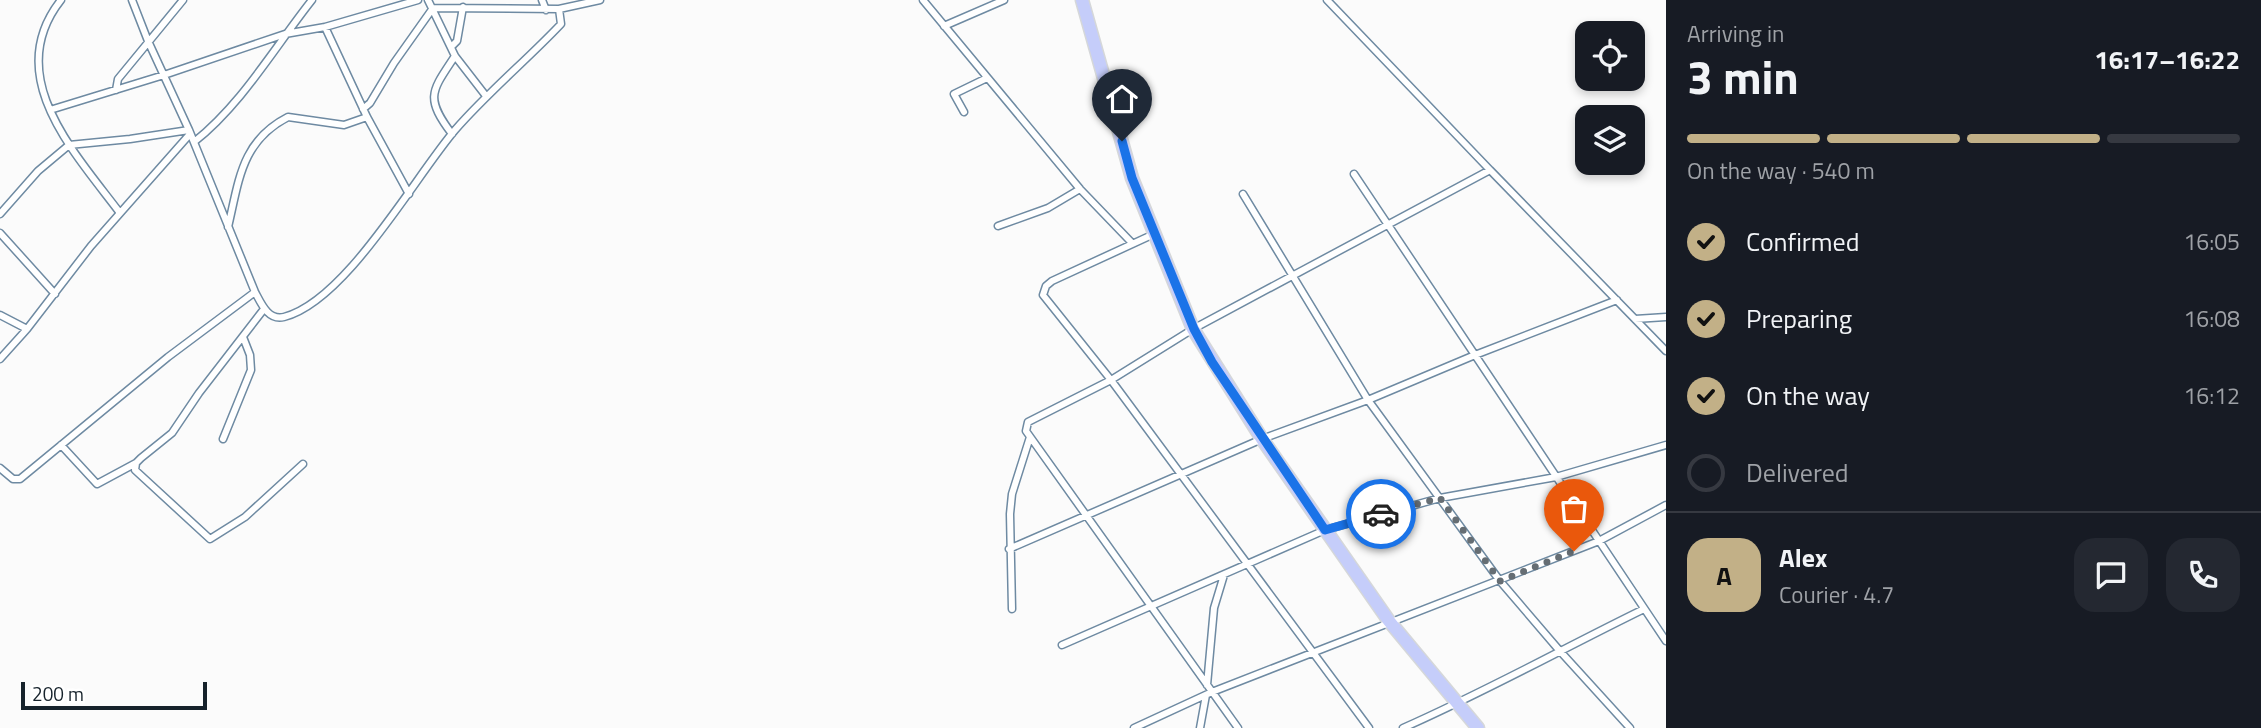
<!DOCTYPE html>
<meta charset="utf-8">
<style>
body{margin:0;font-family:"Titillium Web",sans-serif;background:#242831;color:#f1f3f6;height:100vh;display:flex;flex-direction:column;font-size:26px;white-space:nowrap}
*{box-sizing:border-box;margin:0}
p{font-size:23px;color:#9ea1a6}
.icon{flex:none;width:38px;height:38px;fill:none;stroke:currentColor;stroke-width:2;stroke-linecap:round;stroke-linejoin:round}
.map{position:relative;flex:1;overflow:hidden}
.panel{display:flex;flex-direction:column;background:#171b24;width:595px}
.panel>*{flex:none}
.fabs{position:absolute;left:1575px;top:21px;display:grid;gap:14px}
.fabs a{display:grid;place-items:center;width:70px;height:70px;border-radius:14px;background:#171b24;box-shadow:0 4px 10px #0003;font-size:35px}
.scale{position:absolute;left:21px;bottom:18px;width:186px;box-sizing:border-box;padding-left:7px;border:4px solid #16222b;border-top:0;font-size:19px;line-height:24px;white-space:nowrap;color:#16222b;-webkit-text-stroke:5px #fff;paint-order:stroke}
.pin{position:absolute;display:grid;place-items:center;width:60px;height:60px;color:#fff;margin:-72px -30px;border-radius:50% 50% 50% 0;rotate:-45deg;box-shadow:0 0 7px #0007}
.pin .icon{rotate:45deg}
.courier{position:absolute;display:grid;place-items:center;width:70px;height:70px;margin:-35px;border:5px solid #1a73e8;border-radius:50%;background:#fff;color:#222;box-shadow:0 2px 9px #0007}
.overview em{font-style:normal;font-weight:700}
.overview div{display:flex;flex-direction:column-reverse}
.overview{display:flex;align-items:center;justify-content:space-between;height:119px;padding:0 21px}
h1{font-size:46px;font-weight:700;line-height:52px}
.bar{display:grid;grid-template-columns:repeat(4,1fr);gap:10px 7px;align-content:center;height:84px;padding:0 21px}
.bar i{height:9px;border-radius:5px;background:#363941}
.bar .selected{background:#c2b087}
.bar p{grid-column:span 4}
.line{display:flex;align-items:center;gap:18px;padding:0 21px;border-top:2px solid #363941}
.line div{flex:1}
.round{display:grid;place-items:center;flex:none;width:74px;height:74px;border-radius:21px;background:#242831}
ol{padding:0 21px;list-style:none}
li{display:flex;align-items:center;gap:21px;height:77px}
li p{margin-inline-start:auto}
li .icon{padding:7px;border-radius:50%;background:#c2b087;color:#111;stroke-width:4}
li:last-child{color:#9ea1a6}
li i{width:38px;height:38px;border:4px solid #363941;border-radius:50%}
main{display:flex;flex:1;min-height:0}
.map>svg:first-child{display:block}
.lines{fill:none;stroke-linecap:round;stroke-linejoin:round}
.street-casing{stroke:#6e8aa2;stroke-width:9}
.highway-casing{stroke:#d5d7d9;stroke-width:15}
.street{stroke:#fff;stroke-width:6}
.highway{stroke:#c5cdfa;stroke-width:12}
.done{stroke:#666e74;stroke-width:7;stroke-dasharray:0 12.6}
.route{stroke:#1a73e8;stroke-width:9}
</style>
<main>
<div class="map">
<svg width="1666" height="728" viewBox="0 0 1666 728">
<rect width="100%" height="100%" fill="#fbfbfb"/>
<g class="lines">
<defs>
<path id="street" d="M61,0C1,76 75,153 120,213
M132,0L148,41L189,130L255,292C261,303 268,321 284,317C346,301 414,178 455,130C488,92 527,60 561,24L559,9
M428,0L455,56L486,96
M542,0L546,10
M923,0L1080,189L1132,243
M1327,0L1490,170
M944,26L1004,0
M325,27L367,117L409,194
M451,47L457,41L463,7
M116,90L118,79L183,0
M363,109L370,103L394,63L433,8L559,9L600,0
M50,110L164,75L285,34L325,27L418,0
M964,112L954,94L987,78
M452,134C424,97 432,91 455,56
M194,142C242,104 274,48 312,0
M1354,174L1666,641
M1243,194L1368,400L1500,581L1559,650L1630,728
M0,214L38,171L69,145L130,139L189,130
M998,226L1048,208L1080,189
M228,227C239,181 241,141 288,117L344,125L367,117
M0,233L55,294
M1154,234L1052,281L1046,286L1043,295L1111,380L1369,728
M264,309L199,393L172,433L141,458L136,463L135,470L210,539L245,517L303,464
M0,315L27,329
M1635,319L1666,317
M0,359L27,329L91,246L190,134
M223,439L251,370L250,355L243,337
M61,445L97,484L136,463
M0,468L13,479H20L168,357L255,292
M1009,549L1262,439L1368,400L1475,355L1617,300
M1012,609L1010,514L1012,494L1030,437
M1062,645L1325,530L1440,498L1556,477L1666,445
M1207,685L1214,608L1224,575
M1134,728L1212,692L1599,541L1666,505
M1200,728L1206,695
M1238,728L1026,431L1028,422L1111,380L1193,329L1490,170L1666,351
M1403,728C1485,692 1564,648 1644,609"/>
<path id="highway" d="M1082,0L1132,178L1193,329L1262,439L1389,621L1478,728"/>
</defs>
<!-- street casing -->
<use href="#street" class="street-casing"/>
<!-- highway casing -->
<use href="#highway" class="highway-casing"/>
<!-- street -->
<use href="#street" class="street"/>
<!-- highway -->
<use href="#highway" class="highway"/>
</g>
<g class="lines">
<!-- done -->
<path class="done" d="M1381,514L1440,498L1500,581L1574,551"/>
<!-- route -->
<path class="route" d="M1122,141L1132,178L1194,329L1212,362L1311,509L1325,530L1381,514"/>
</g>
</svg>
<div class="fabs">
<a><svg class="icon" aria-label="locate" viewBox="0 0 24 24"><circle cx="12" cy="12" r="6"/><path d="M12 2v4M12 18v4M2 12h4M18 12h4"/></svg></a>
<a><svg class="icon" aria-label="layers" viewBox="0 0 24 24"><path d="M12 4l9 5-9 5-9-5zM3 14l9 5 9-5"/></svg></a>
</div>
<div class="scale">200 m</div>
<div class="pin" style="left:1574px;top:551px;background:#ea580c"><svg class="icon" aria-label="bag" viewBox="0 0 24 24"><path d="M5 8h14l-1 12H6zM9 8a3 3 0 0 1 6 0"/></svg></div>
<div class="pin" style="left:1122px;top:141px;background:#1f2937"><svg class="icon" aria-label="home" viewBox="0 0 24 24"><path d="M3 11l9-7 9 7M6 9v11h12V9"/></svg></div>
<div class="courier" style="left:1381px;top:514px"><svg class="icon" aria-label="car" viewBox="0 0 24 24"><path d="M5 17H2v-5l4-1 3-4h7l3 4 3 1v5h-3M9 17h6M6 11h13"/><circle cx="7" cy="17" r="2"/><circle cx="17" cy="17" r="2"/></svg></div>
</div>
<section class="panel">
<div class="overview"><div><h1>3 min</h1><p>Arriving in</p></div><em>16:17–16:22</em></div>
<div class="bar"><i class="selected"></i><i class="selected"></i><i class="selected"></i><i></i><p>On the way · 540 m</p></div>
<ol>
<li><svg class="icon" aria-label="check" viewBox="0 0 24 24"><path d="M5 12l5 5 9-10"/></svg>Confirmed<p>16:05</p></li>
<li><svg class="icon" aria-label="check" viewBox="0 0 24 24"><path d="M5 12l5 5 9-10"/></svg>Preparing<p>16:08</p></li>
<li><svg class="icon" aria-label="check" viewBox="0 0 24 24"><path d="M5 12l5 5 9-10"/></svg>On the way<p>16:12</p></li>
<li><i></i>Delivered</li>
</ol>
<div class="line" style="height:126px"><b class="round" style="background:#c2b087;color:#111">A</b><div><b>Alex</b><p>Courier · 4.7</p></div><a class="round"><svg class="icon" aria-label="chat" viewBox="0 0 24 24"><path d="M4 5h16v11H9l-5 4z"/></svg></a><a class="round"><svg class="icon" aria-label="phone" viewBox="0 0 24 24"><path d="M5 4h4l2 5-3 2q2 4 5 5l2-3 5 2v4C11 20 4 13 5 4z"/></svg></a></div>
</section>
</main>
